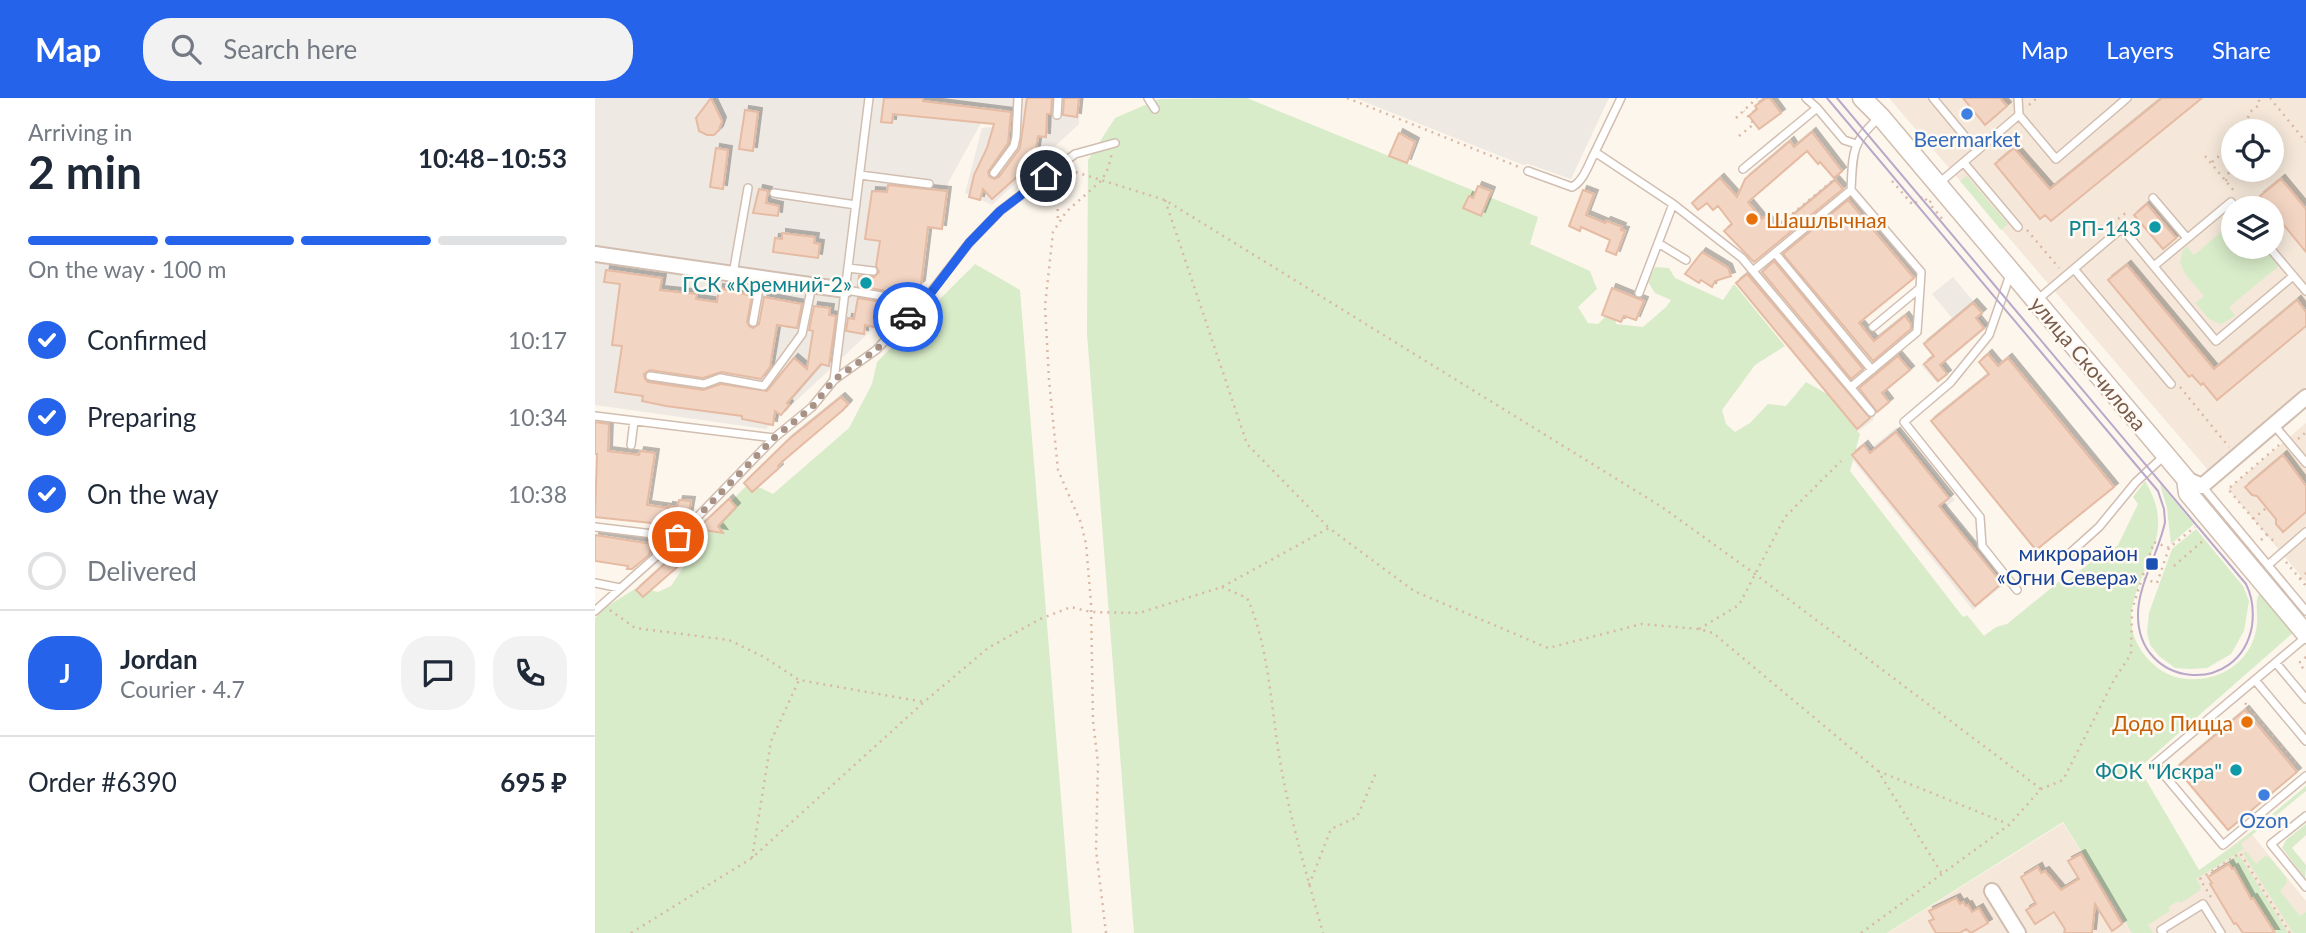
<!DOCTYPE html>
<meta charset="utf-8">
<style>
body{margin:0;font-family:Lato,sans-serif;background:#f2f2f3;color:#1f2937;height:100vh;display:flex;flex-direction:column;font-size:26px;white-space:nowrap}
*{box-sizing:border-box;margin:0}
p{font-size:23px;color:#747a83}
.icon{flex:none;width:38px;height:38px;fill:none;stroke:currentColor;stroke-width:2;stroke-linecap:round;stroke-linejoin:round}
.map{position:relative;flex:1;overflow:hidden}
.details{display:flex;flex-direction:column;background:#fff;width:595px}
.details>*{flex:none}
.fabs{position:absolute;left:1626px;top:21px;display:grid;gap:14px}
.fabs a{display:grid;place-items:center;width:63px;height:63px;border-radius:50%;background:#fff;box-shadow:0 4px 18px #0003;font-size:35px}
.pin{position:absolute;display:grid;place-items:center;width:60px;height:60px;color:#fff;margin:-30px;border:4px solid #fff;border-radius:50%;box-shadow:0 2px 7px #0007}
.courier{position:absolute;display:grid;place-items:center;width:70px;height:70px;margin:-35px;border:5px solid #2563eb;border-radius:50%;background:#fff;color:#222;box-shadow:0 2px 9px #0007}
.headline em{font-style:normal;font-weight:700}
.headline div{display:flex;flex-direction:column-reverse}
.headline{display:flex;align-items:center;justify-content:space-between;height:119px;padding:0 28px}
h1{font-size:46px;font-weight:700;line-height:52px}
.bar{display:grid;grid-template-columns:repeat(4,1fr);gap:10px 7px;align-content:center;height:84px;padding:0 28px}
.bar i{height:9px;border-radius:5px;background:#e0e1e3}
.bar .active{background:#2563eb}
.bar p{grid-column:span 4}
.line{display:flex;align-items:center;gap:18px;padding:0 28px;border-top:2px solid #e0e1e3}
.line div{flex:1}
.round{display:grid;place-items:center;flex:none;width:74px;height:74px;border-radius:28px;background:#f2f2f3}
ol{padding:0 28px;list-style:none}
li{display:flex;align-items:center;gap:21px;height:77px}
li p{margin-inline-start:auto}
li .icon{padding:7px;border-radius:50%;background:#2563eb;color:#fff;stroke-width:4}
li:last-child{color:#747a83}
li i{width:38px;height:38px;border:4px solid #e0e1e3;border-radius:50%}
header{display:flex;align-items:center;gap:42px;box-sizing:border-box;height:98px;padding:0 35px;background:#2563eb;color:#fff}
header strong{font-size:33px}
nav{display:flex;gap:38px;margin-inline-start:auto;font-size:24px}
.search{width:490px;height:63px;background:#f2f2f3;display:flex;align-items:center;gap:18px;box-sizing:border-box;padding:0 24px;border-radius:28px;color:#747a83;font-size:26px}
main{display:flex;flex:1;min-height:0}
.map>svg:first-child{display:block}
.residential{fill:#f5e8da;fill-rule:evenodd}
.industrial{fill:#efe9e4}
.green{fill:#d8ecc9}
.building{fill:#f3d5c3;stroke:#e6bba3;stroke-width:2;filter:url(#shadow)}
.lines{fill:none;stroke-linecap:round;stroke-linejoin:round}
.service-casing{stroke:#d1beb0;stroke-width:10}
.minor-casing{stroke:#d1beb0;stroke-width:18}
.tertiary-casing{stroke:#d1beb0;stroke-width:21}
.path{stroke:#d9b8a5;stroke-width:2.5;stroke-dasharray:2 5;stroke-linecap:butt}
.service{stroke:#fff;stroke-width:7}
.minor{stroke:#fff;stroke-width:14}
.tertiary{stroke:#fff;stroke-width:18}
.tram{stroke:#b9a8c9;stroke-width:2}
.done{stroke:#a89285;stroke-width:7;stroke-dasharray:0 12.6}
.route{stroke:#2563eb;stroke-width:9}
.shop-dot{fill:#3f7fe0;stroke:#fffaf3;stroke-width:2.5}
.food-dot{fill:#e8710a;stroke:#fffaf3;stroke-width:2.5}
.culture-dot{fill:#0f9aa8;stroke:#fffaf3;stroke-width:2.5}
.transit-dot{fill:#1a4fb4;stroke:#fffaf3;stroke-width:2.5}
.labels{text-anchor:middle;dominant-baseline:central;stroke-width:5;stroke-linejoin:round;paint-order:stroke}
.shop-label{font-size:21px;fill:#366cbe;stroke:#fffaf3}
.food-label{font-size:21px;fill:#c56008;stroke:#fffaf3;text-anchor:start}
.culture-label{font-size:21px;fill:#0d838f;stroke:#fffaf3;text-anchor:end}
.street-label{font-size:21px;fill:#7a5c4d;stroke:#fffaf3}
.transit-label{font-size:21px;fill:#164399;stroke:#fffaf3;text-anchor:end}
</style>
<header>
<strong>Map</strong>
<div class="search"><svg class="icon" aria-label="search" viewBox="0 0 24 24"><circle cx="10" cy="10" r="6"/><path d="M15 15l6 6"/></svg>Search here</div>
<nav><a>Map</a><a>Layers</a><a>Share</a></nav>
</header>
<main>
<section class="details">
<div class="headline"><div><h1>2 min</h1><p>Arriving in</p></div><em>10:48–10:53</em></div>
<div class="bar"><i class="active"></i><i class="active"></i><i class="active"></i><i></i><p>On the way · 100 m</p></div>
<ol>
<li><svg class="icon" aria-label="check" viewBox="0 0 24 24"><path d="M5 12l5 5 9-10"/></svg>Confirmed<p>10:17</p></li>
<li><svg class="icon" aria-label="check" viewBox="0 0 24 24"><path d="M5 12l5 5 9-10"/></svg>Preparing<p>10:34</p></li>
<li><svg class="icon" aria-label="check" viewBox="0 0 24 24"><path d="M5 12l5 5 9-10"/></svg>On the way<p>10:38</p></li>
<li><i></i>Delivered</li>
</ol>
<div class="line" style="height:126px"><b class="round" style="background:#2563eb;color:#fff">J</b><div><b>Jordan</b><p>Courier · 4.7</p></div><a class="round"><svg class="icon" aria-label="chat" viewBox="0 0 24 24"><path d="M4 5h16v11H9l-5 4z"/></svg></a><a class="round"><svg class="icon" aria-label="phone" viewBox="0 0 24 24"><path d="M5 4h4l2 5-3 2q2 4 5 5l2-3 5 2v4C11 20 4 13 5 4z"/></svg></a></div>
<div class="line" style="height:91px"><div>Order #6390</div><b>695 ₽</b></div>
</section>
<div class="map">
<svg width="1711" height="835" viewBox="0 0 1711 835">
<defs>
<filter id="shadow"><feDropShadow dx="4" dy="-4" stdDeviation="0" flood-color="#0004"/></filter>
</defs>
<rect width="100%" height="100%" fill="#fdf6ec"/>
<!-- residential -->
<path class="residential" d="M1294,0H1711V293L1613,372ZM1638,33H1676V72H1638ZM1638,110H1676V149H1638Z
M1711,325V484L1633,391Z
M1468,725L1533,829L1655,734L1711,803V835H1293Z"/>
<!-- industrial -->
<path class="industrial" d="M0,0H485L484,26L397,107L370,95L387,30L410,28L411,11L388,9L386,25L353,85L347,132L333,131L326,186L171,331L0,307Z
M760,0H1014L976,81L933,66L928,67Z
M1181,150L1258,241L1271,231L1279,240L1309,216L1321,230L1299,249L1318,271L1279,303L1283,310L1278,322L1264,333L1140,185Z
M1358,179L1389,216L1385,219L1393,229L1348,266L1354,275L1342,285L1326,267L1337,258L1327,245L1357,220L1337,196Z
M1302,329L1360,402L1351,409L1412,484L1378,512L1254,357L1270,344L1276,350Z"/>
<!-- green -->
<path class="green" d="M652,0L943,119L935,146L995,173L1002,191L983,209L993,225L1003,226L1012,217H1020L1021,226L1048,229L1071,209L1076,202L1060,195L1053,184L1060,169L1074,170L1080,180L1128,202L1139,186L1190,248L1160,267L1127,312L1131,326L1140,334L1155,325L1173,306L1191,308L1211,284L1232,296L1265,336L1255,373L1368,519L1372,517L1389,538L1401,529L1412,526L1466,482L1471,484L1497,463L1509,459L1523,447L1543,406L1538,399L1550,383C1559,398 1564,412 1563,429C1559,474 1512,515 1553,561C1561,570 1573,578 1585,580C1621,587 1659,565 1662,525C1663,514 1659,504 1665,494L1699,534L1544,670L1604,772L1644,744L1711,688V693L1646,746L1649,751L1601,781L1606,789L1604,793L1586,805L1583,803L1573,809L1575,813L1553,827L1558,835H1537L1468,724L1292,835H539L492,236L493,62L520,20L564,1Z
M1372,78L1413,126L1406,132L1365,83Z
M1635,116L1638,117V149H1668L1684,168L1634,209L1640,218L1626,226L1614,221L1600,205L1609,198L1590,176L1585,164L1588,152L1592,149L1599,157L1632,129L1626,121Z
M380,166L425,192L477,835H0V520L8,511L43,489L63,494L76,488L123,417L150,389L166,390L178,396L254,330L277,286L282,264Z
M1565,386L1599,426L1576,446L1572,410Z
M1601,431L1648,488L1654,503L1649,533L1636,556L1612,570L1595,571L1580,570L1564,558L1555,547L1552,534L1554,515L1577,451Z
M1711,726V737L1697,750L1711,767L1710,780L1687,750L1691,742Z
M1651,753L1661,766L1670,758L1674,759L1691,779L1692,785L1685,793L1705,818L1711,814V835H1698L1648,755Z
M1644,757L1693,835H1681L1633,763Z"/>
<!-- building -->
<path class="building" d="M116,0L127,23L124,32L119,37H112L104,33L101,20Z
M289,0H328V3L416,14L413,45L393,74L394,78L399,81L404,79L425,50L432,0H457L456,16H452L451,39L443,38L440,58L443,60L397,101L388,91L385,102L374,99L379,77L392,50L399,26L298,16L297,25L286,24Z
M469,0H484L482,19L468,17Z
M1171,0H1175L1186,15L1164,31L1154,18L1162,11L1160,8Z
M1368,0H1405L1412,8L1390,27Z
M1567,0H1607L1456,123L1450,117L1445,121L1400,66L1419,50L1455,91Z
M150,12L163,14L158,53L144,51Z
M1217,34L1247,73L1239,80L1225,64L1223,66L1212,53L1153,104L1167,121L1170,119L1181,131L1240,82L1248,91L1159,164L1129,133L1137,126L1123,108L1118,112L1112,105L1103,112L1097,105L1125,80L1142,99L1150,81L1195,43L1199,49Z
M804,35L820,44L812,65L794,58Z
M121,50L133,52L128,91L115,89Z
M1686,81L1711,111V154L1665,98Z
M293,87L352,93L347,131L333,129L326,186L314,197L263,188L264,178L279,179L284,174L281,168L285,143L270,141L277,93L292,94Z
M883,88L896,93L886,118L868,110L874,98L878,100Z
M164,91L173,93L171,105L184,108L183,118L158,115Z
M988,92L999,96L991,117L1010,125L1012,123L1027,129L1026,132L1030,133L1021,157L1011,153L1015,142L986,129L985,133L974,128Z
M1253,102L1319,180L1264,225L1279,243L1310,218L1316,226V231L1278,263L1188,156Z
M1552,106L1581,140L1568,151L1539,117Z
M187,135L220,139L219,145L225,146L223,160L178,154L180,140L187,141Z
M1107,154L1133,170L1136,178L1120,183L1117,189L1106,182L1104,185L1090,176Z
M1179,163L1268,271L1256,281L1167,174Z
M1532,167L1619,271L1702,202L1711,214V228L1622,302L1608,285L1606,287L1597,277L1594,279L1513,182Z
M11,172L67,180L65,192L102,196L101,201L122,204L124,190L157,198L152,224L154,228L158,230L164,226L169,199L207,206L202,230L182,227L175,269L166,281L126,274L108,280L55,272L49,276L50,281L53,284L108,292L126,286L172,293L199,260L212,271L218,233L214,232L219,208L235,210L234,217L241,218L234,268L226,266L192,305L194,307L186,317L180,313L178,327L147,321V318L71,308L47,303L48,298L20,294L27,248L17,247L25,186L9,184Z
M1152,176L1275,320L1262,331L1141,185Z
M1017,190L1049,203L1041,222L1029,218L1026,224L1007,217Z
M263,200L291,205L290,212L281,217L279,229L270,227L269,236L251,233L253,220L259,221Z
M1378,205L1387,215L1381,220L1389,230L1345,267L1352,276L1343,283L1329,266L1339,258L1329,246Z
M1393,256L1403,268L1413,260L1519,389L1441,452L1336,323L1394,276L1384,264Z
M1303,258L1315,272L1287,295L1294,304L1282,314L1264,290Z
M246,299L253,306L248,312L188,363L183,368L184,370L157,394L149,385L193,342Z
M0,324L14,326L13,353L44,357L45,353L60,355L52,407L74,410V408L82,409L84,402L96,403L93,420L85,428L0,419L2,356H0Z
M1301,334L1354,400L1344,408L1407,485L1380,508L1257,357L1269,347L1275,355Z
M1688,357L1711,388V414L1688,434L1681,426V421L1662,398L1657,397L1650,389Z
M134,401L141,409L123,428L128,435L102,431Z
M0,437L57,446L54,457L37,471H32L33,468L0,463Z
M96,442L104,450L48,499L41,492Z
M1650,612L1702,674L1633,732L1581,670Z
M1486,756L1527,826L1517,833L1500,806L1497,835H1469L1470,831L1459,814L1440,826L1431,812L1441,806L1426,779L1443,769L1446,775L1450,773L1466,792L1484,781L1473,763Z
M1634,766L1637,771L1639,770L1656,801L1658,800L1680,835H1648L1641,825L1639,826L1615,786L1617,785L1613,779Z
M1361,800L1365,806L1368,804L1371,808L1373,807L1377,814L1384,810L1393,825L1376,835L1371,831L1365,835H1341L1334,823L1339,821L1334,813Z"/>
<g class="lines">
<defs>
<path id="service" d="M553,0L560,11
M1026,0L1000,54L1078,106L1147,160L1276,314
M1211,0L1222,10
M1338,0L1382,53
M1423,0L1424,17
M462,17L463,0
M1369,65L1423,129
M1148,71L1222,10L1249,42L1261,46
M933,73L977,89C989,83 994,65 1000,54
M399,75L419,48L421,39L423,0
M265,77L334,86
M1343,86L1424,17L1461,61L1532,0
M179,95L261,107
M1558,100L1592,140
M1063,145L1091,162
M1674,149L1711,193
M1180,155L1277,272
M1559,168L1636,104L1641,110
M253,170L278,173
M1479,171L1576,286
M1159,172L1256,92
M1416,174L1394,237L1355,285L1309,324L1385,419L1387,448L1422,492
M138,176L153,90
M251,192L293,199
M1044,195L1078,106
M1441,203L1527,130L1621,243L1698,178
M158,224L166,180
M1278,229L1325,190L1326,174L1256,92C1258,55 1256,44 1285,19
M55,278L109,286L125,280L169,288L207,236L217,187
M239,282L281,252L332,199L374,145L405,113L480,56L520,45
M1256,289L1322,234L1325,190
M0,318L179,340
M1679,327L1711,365
M36,347L39,323
M1607,388L1711,513
M0,429L83,439
M1474,456L1504,429L1541,384L1570,357
M1673,467L1711,434
M0,485L25,490
M0,513L83,439L179,340L217,309L239,282L274,0
M1711,539L1560,666L1628,747L1711,678
M1681,565L1711,601
M1660,582L1711,643
M1711,718L1676,746L1711,789
M1568,835L1566,832L1608,806L1626,835"/>
<path id="minor" d="M0,156L250,192
M1591,381L1607,388L1711,299
M1397,793L1423,835"/>
<path id="tertiary" d="M1267,0L1286,19L1591,381L1593,395L1711,536"/>
</defs>
<!-- service casing -->
<use href="#service" class="service-casing"/>
<!-- minor casing -->
<use href="#minor" class="minor-casing"/>
<!-- tertiary casing -->
<use href="#tertiary" class="tertiary-casing"/>
<!-- path -->
<path class="path" d="M752,0L924,69
M1675,0L1711,44
M1434,7L1442,0
M1141,20L1162,0
M1648,33L1655,14L1664,7V0
M1144,38L1159,26L1149,13
M1610,58L1640,94
M1617,64L1629,54L1638,57
M474,72L570,102L1067,409L1160,476L1446,691
M462,83L463,125
M1297,83L1318,107L1328,98L1334,105
M1631,83L1638,62
M570,102L652,346L734,430
M1336,103L1334,105L1349,123
M1523,121L1531,115
M1181,129L1246,76
M1432,132L1464,170
M1585,289L1634,349
M1703,341L1711,334
M1658,421L1671,410
M1672,437L1633,391L1684,347
M1666,442L1672,437L1682,446
M1574,450L1559,444L1547,480L1562,485L1574,450L1600,429
M1691,464L1711,488
M1579,468L1610,441
M1705,481L1711,475
M627,489L652,500C674,547 676,611 685,663C695,721 712,778 728,835
M15,512L40,530L134,542L169,559L204,582L329,604
M1104,531L1144,507L1190,419L1246,363
M1711,559L1704,565L1711,574
M1650,605L1704,669
M1283,673L1413,726
M157,760L176,643L204,582
M714,787L736,731L762,719L781,675
M1616,799L1605,781L1645,755L1695,835
M36,835L157,760L329,604L393,550L445,521L476,509L496,514L544,515L627,489L734,430L819,493L953,550L1047,526L1104,531L1118,535L1283,673L1347,776
M511,835L501,752L503,665L498,623L496,505L491,446L486,425L463,372L454,282L450,208L458,134L471,114L507,82L513,70L517,55
M1266,835L1414,727L1446,691L1468,682L1519,582L1536,556L1537,512L1547,480"/>
<!-- service -->
<use href="#service" class="service"/>
<!-- minor -->
<use href="#minor" class="minor"/>
<!-- tertiary -->
<use href="#tertiary" class="tertiary"/>
<!-- tram -->
<path class="tram" d="M1232,0L1563,393L1569,411L1570,424C1564,454 1543,487 1543,516C1542,590 1644,600 1657,528C1659,513 1658,500 1651,486L1242,0"/>
</g>
<g class="lines">
<!-- done -->
<path class="done" d="M83,439L179,340L217,309L239,282L281,252L313,219"/>
<!-- route -->
<path class="route" d="M313,219L332,200L374,145L405,113L451,78"/>
</g>
<!-- markers -->
<g class="shop-dot">
<circle cx="1372" cy="16" r="7"/>
<circle cx="1669" cy="697" r="7"/>
</g>
<g class="food-dot">
<circle cx="1157" cy="121" r="7"/>
<circle cx="1652" cy="624" r="7"/>
</g>
<g class="culture-dot">
<circle cx="1560" cy="129" r="7"/>
<circle cx="271" cy="185" r="7"/>
<circle cx="1641" cy="672" r="7"/>
</g>
<rect class="transit-dot" x="1550" y="459" width="14" height="14" rx="3.5"/>
<g class="labels">
<!-- shop labels -->
<g class="shop-label">
<text x="1372" y="40">Beermarket</text>
<text x="1669" y="721">Ozon</text>
</g>
<!-- food labels -->
<g class="food-label">
<text x="1171" y="121">Шашлычная</text>
<text x="1638" y="624" text-anchor="end">Додо Пицца</text>
</g>
<!-- culture labels -->
<g class="culture-label">
<text x="1546" y="129">РП-143</text>
<text x="257" y="185">ГСК «Кремний-2»</text>
<text x="1627" y="672">ФОК "Искра"</text>
</g>
<!-- street labels -->
<g class="street-label">
<text transform="translate(1494 265) rotate(50)">улица Скочилова</text>
</g>
<!-- transit labels -->
<g class="transit-label">
<text x="1543" y="454">микрорайон<tspan x="1543" dy="24">«Огни Севера»</tspan></text>
</g>
</g>
</svg>
<div class="fabs">
<a><svg class="icon" aria-label="locate" viewBox="0 0 24 24"><circle cx="12" cy="12" r="6"/><path d="M12 2v4M12 18v4M2 12h4M18 12h4"/></svg></a>
<a><svg class="icon" aria-label="layers" viewBox="0 0 24 24"><path d="M12 4l9 5-9 5-9-5zM3 14l9 5 9-5"/></svg></a>
</div>
<div class="pin" style="left:83px;top:439px;background:#ea580c"><svg class="icon" aria-label="bag" viewBox="0 0 24 24"><path d="M5 8h14l-1 12H6zM9 8a3 3 0 0 1 6 0"/></svg></div>
<div class="pin" style="left:451px;top:78px;background:#1f2937"><svg class="icon" aria-label="home" viewBox="0 0 24 24"><path d="M3 11l9-7 9 7M6 9v11h12V9"/></svg></div>
<div class="courier" style="left:313px;top:219px"><svg class="icon" aria-label="car" viewBox="0 0 24 24"><path d="M5 17H2v-5l4-1 3-4h7l3 4 3 1v5h-3M9 17h6M6 11h13"/><circle cx="7" cy="17" r="2"/><circle cx="17" cy="17" r="2"/></svg></div>
</div>
</main>
